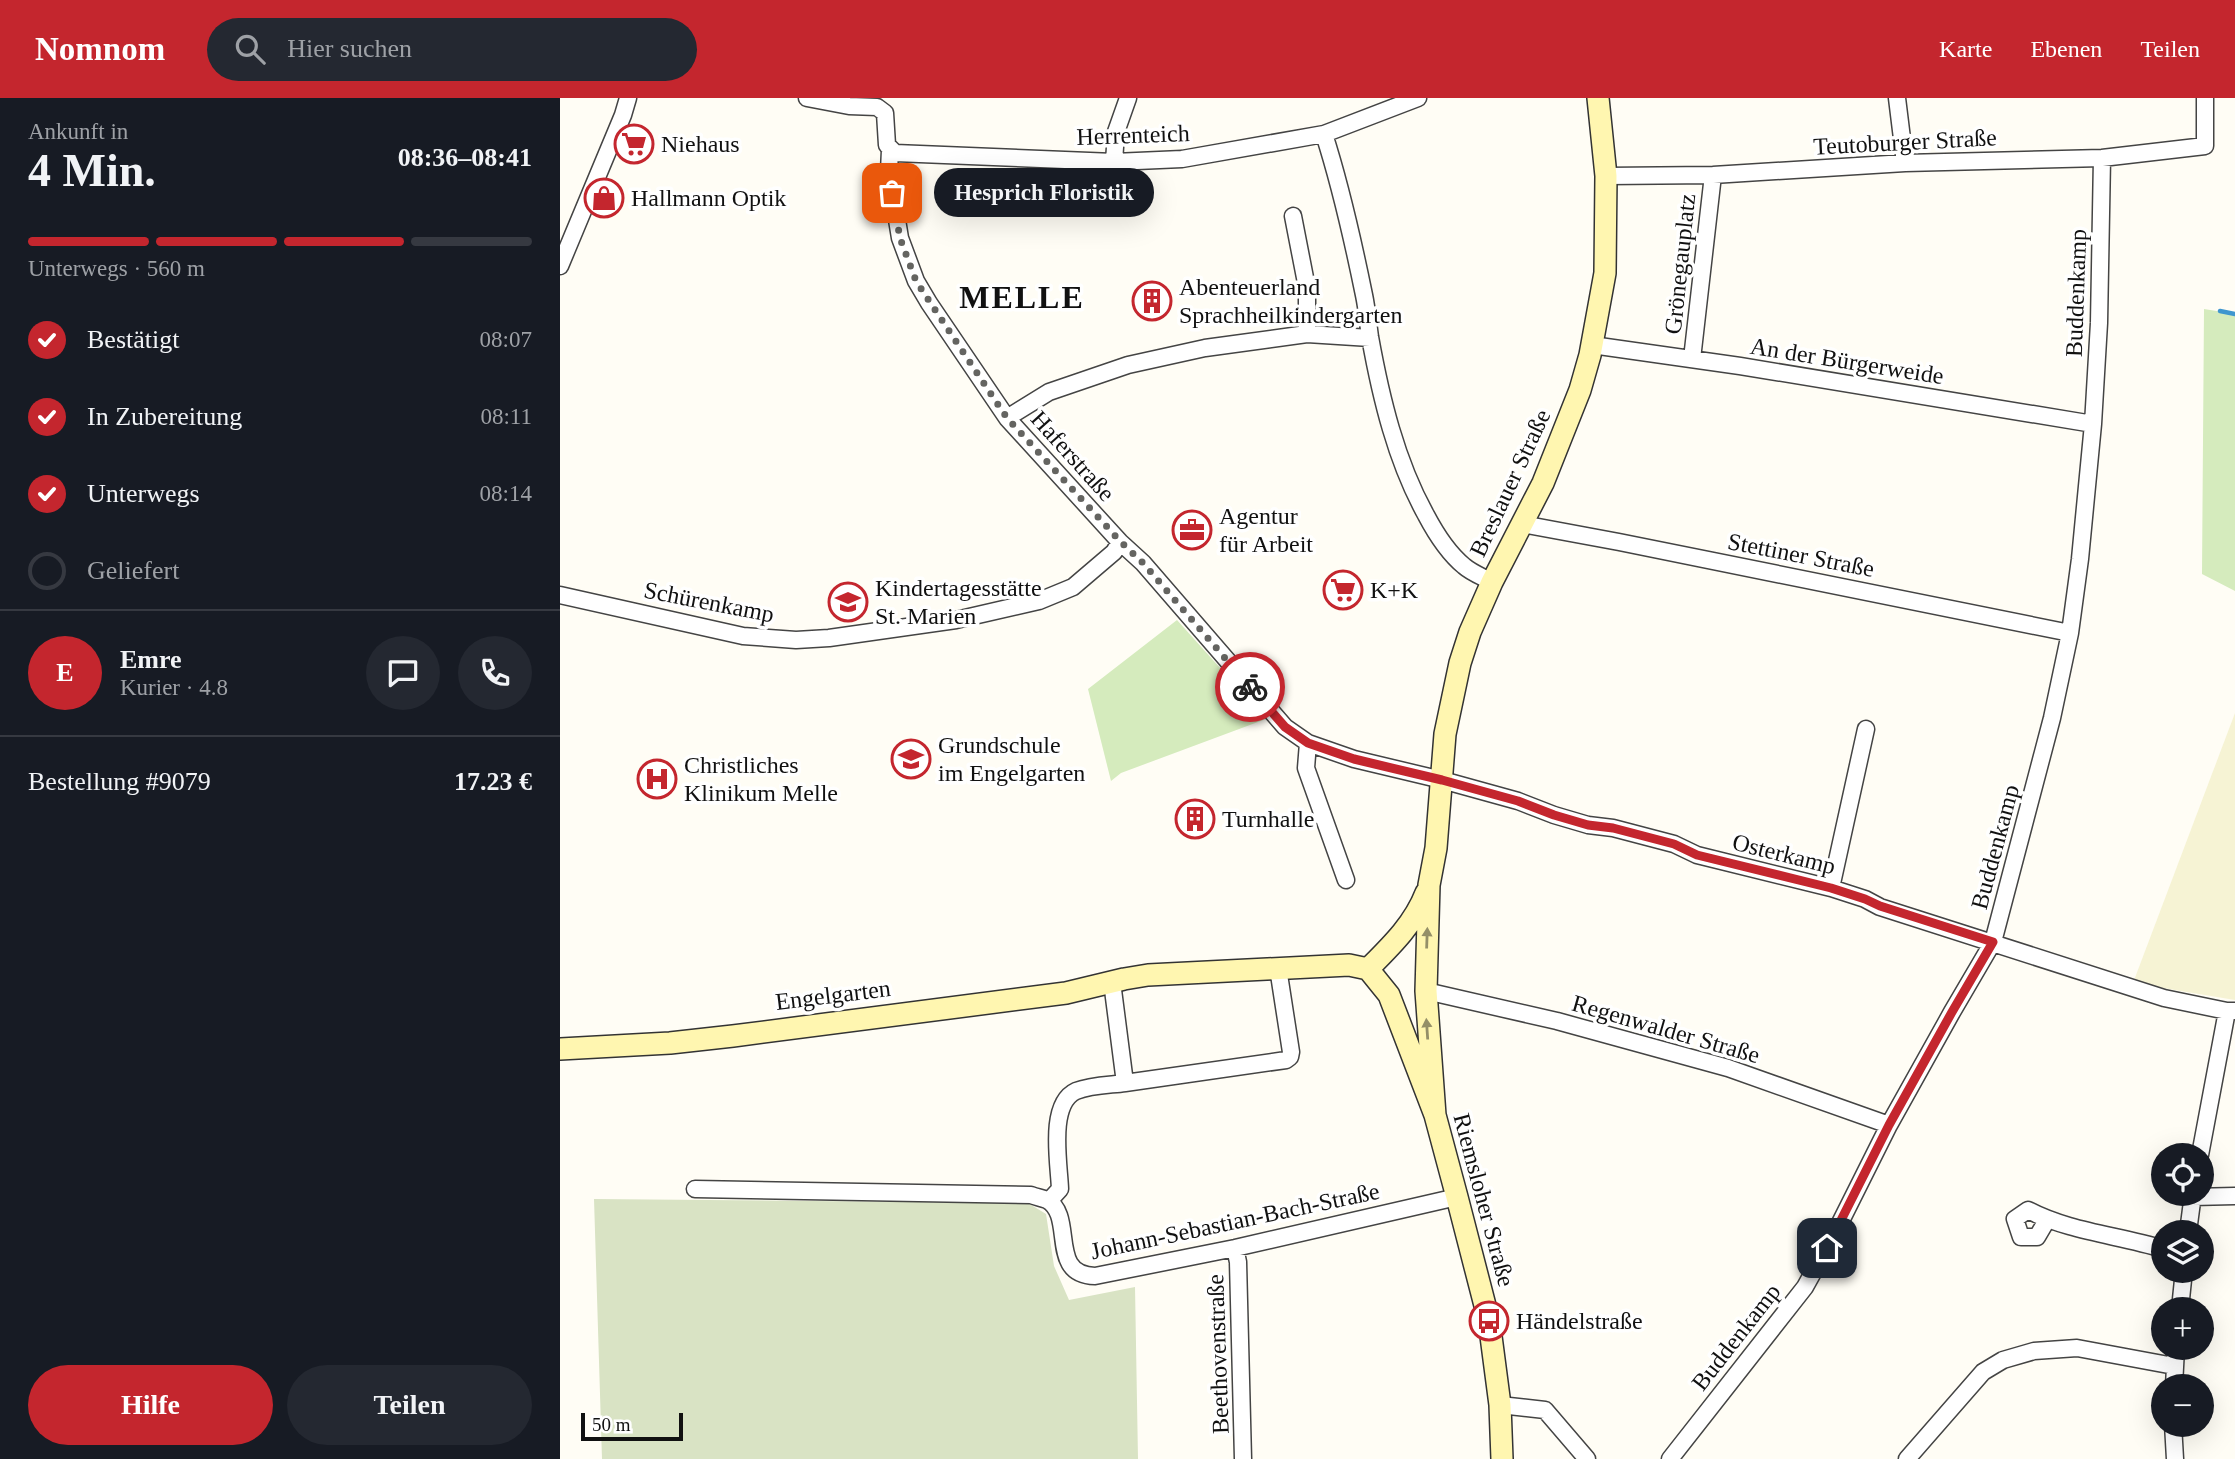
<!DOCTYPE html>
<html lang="de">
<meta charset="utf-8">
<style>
body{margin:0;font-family:Georgia,serif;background:#242831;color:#f1f3f6;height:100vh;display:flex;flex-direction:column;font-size:26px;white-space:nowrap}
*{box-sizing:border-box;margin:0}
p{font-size:23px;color:#9ea1a6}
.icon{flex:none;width:38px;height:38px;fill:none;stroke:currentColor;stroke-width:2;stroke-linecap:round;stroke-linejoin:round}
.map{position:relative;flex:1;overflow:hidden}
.drawer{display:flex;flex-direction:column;background:#171b24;width:560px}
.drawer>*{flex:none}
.tools{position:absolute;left:1591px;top:1045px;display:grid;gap:14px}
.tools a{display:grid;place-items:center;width:63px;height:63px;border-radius:50%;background:#171b24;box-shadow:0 7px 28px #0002;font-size:35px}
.scale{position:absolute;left:21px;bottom:18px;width:102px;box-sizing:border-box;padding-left:7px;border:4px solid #111;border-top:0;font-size:19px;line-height:24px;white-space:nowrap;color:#111;-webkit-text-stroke:5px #fff;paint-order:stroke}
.pin{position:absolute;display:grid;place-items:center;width:60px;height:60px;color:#fff;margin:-30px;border-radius:14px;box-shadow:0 4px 10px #0006}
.courier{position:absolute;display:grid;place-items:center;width:70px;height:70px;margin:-35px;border:5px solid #c4262e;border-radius:50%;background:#fff;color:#222;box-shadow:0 2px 9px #0007}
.bubble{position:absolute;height:49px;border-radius:24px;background:#171b24;box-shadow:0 7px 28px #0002;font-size:23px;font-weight:700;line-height:49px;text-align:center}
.headline em{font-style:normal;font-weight:700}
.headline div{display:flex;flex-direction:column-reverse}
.headline{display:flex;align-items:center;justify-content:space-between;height:119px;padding:0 28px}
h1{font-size:46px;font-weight:700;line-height:52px}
.bar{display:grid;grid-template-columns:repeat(4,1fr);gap:10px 7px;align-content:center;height:84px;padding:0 28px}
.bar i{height:9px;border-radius:5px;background:#363941}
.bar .selected{background:#c4262e}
.bar p{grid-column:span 4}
.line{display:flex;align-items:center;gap:18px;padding:0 28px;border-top:2px solid #363941}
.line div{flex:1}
.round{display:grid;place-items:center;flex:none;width:74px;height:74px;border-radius:37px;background:#242831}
ol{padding:0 28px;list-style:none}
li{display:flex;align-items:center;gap:21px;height:77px}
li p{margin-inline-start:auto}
li .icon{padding:7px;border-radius:50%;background:#c4262e;color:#fff;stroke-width:4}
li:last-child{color:#9ea1a6}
li i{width:38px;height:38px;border:4px solid #363941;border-radius:50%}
.button{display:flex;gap:14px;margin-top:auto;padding:14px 28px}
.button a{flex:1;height:80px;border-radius:42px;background:#c4262e;color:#fff;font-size:28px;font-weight:700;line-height:80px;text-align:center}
.button a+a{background:#242831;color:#f1f3f6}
header{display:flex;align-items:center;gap:42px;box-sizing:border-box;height:98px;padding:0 35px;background:#c4262e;color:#fff}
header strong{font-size:33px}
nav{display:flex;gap:38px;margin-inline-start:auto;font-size:24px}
.search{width:490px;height:63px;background:#242831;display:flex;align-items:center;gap:18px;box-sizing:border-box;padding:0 24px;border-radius:38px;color:#9ea1a6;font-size:26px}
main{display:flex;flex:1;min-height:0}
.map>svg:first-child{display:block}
.farmland{fill:#f6f3d4}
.green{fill:#d5ebbd}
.cemetery{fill:#d9e3c4}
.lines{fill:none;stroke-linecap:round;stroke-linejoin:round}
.stream{stroke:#3f96cf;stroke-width:4.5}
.street-casing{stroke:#444;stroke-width:19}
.secondary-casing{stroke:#333;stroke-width:24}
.street{stroke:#fff;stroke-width:16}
.secondary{stroke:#fff6b0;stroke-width:21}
.oneway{fill:#948f68}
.done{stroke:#646461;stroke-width:7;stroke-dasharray:0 12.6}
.route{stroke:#c4262e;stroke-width:9}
.labels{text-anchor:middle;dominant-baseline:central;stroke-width:7;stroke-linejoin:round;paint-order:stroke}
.street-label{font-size:24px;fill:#111;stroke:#fff}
.poi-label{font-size:24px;fill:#111;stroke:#fff;text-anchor:start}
.district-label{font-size:32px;font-weight:bold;letter-spacing:2px;fill:#111;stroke:#fff}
</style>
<header>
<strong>Nomnom</strong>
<div class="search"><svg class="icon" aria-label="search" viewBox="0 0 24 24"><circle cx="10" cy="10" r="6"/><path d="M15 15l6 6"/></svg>Hier suchen</div>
<nav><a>Karte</a><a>Ebenen</a><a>Teilen</a></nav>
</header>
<main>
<section class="drawer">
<div class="headline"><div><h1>4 Min.</h1><p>Ankunft in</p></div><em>08:36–08:41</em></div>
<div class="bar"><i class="selected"></i><i class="selected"></i><i class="selected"></i><i></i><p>Unterwegs · 560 m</p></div>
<ol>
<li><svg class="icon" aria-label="check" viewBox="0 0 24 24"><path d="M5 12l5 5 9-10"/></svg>Bestätigt<p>08:07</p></li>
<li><svg class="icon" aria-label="check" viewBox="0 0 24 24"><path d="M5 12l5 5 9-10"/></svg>In Zubereitung<p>08:11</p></li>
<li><svg class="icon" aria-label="check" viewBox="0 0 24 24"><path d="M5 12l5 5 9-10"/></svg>Unterwegs<p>08:14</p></li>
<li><i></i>Geliefert</li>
</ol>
<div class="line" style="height:126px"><b class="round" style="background:#c4262e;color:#fff">E</b><div><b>Emre</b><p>Kurier · 4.8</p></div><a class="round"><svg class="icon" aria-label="chat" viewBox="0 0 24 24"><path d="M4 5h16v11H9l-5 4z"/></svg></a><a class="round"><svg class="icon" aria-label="phone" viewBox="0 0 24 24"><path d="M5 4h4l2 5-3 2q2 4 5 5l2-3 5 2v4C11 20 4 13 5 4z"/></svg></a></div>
<div class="line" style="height:91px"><div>Bestellung #9079</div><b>17.23 €</b></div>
<div class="button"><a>Hilfe</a><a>Teilen</a></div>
</section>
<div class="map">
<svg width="1675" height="1361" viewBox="0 0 1675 1361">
<rect width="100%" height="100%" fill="#fffdf5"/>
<!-- farmland -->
<path class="farmland" d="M1675,615V902L1573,885Z"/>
<!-- green -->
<path class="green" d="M1644,211L1675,216V493L1642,476Z
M617,522L706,621L561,675L551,683L528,591Z"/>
<!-- cemetery -->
<path class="cemetery" d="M34,1101L468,1105L486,1116L494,1168L509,1202L575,1189L578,1361H42Z"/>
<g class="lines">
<!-- stream -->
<path class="stream" d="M1660,213L1675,216"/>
<defs>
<path id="street" d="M247,0L289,8L317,9
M1337,0L1345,65
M317,9L325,15L327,47L335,55L554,64L622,61L764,36L858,0
M764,36C781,89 793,143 804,197C807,211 808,225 810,239C821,300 836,363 866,417C876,436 887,454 904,468C912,475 923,479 932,484
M330,52L329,73L340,140L356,183L369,205L447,320L560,444L583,465L725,629L748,645L794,661L882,682L958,703L994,717L1028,727L1053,730L1114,746L1137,757L1271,790L1305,801L1320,809L1604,900L1667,913H1675
M554,64L556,34L568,0
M1046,78L1153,77L1345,65L1542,60L1645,48V0
M733,118L747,190V236
M0,168L63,17L68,0
M1032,247L1180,268L1533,326
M1132,261L1153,77
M447,320L489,294L568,267L645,250L747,236L810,240
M962,426L1059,444L1510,535
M0,497L183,538L236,542L269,540L396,522L479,503L513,489L554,454L560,444
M748,645L746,670L786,782
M1271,790L1306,631
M866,893L997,923L1168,970L1329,1027
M565,985L726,962L730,959L731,954L718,870
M1640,1057L1667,913
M135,1091L471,1097C476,1099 482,1100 487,1102C516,1118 487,1177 535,1178L675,1150L897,1099
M1632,1099L1675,1098
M489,1103L500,1091C499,1065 488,1006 516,993C531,987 550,987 565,985L552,884
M1487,1122L1477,1139H1461L1455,1121L1468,1112C1510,1134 1558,1137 1603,1151
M1628,1134L1633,1096
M675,1150L678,1164L683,1361
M1620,1211L1624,1172
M1614,1288L1616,1250
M940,1307L985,1312L1027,1361
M1613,1326L1615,1361
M1110,1361L1245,1189L1277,1131L1329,1027L1392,914L1433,844L1492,620L1510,535L1520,461L1533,326L1539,225L1542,60
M1347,1361L1423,1274L1443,1262L1474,1253L1517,1250L1614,1268"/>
<path id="secondary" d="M808,871L829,897L875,1017L897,1099L929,1223L940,1307L942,1361
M808,871C831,848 854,826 866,795
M0,951L110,945L173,938L506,895L564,881L588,877L789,867L808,871
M875,1017L866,893L869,787L876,750L885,636L900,565L910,534L932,484L983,385L1020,292L1030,257L1045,175L1046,78L1038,0"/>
</defs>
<!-- street casing -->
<use href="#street" class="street-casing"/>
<!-- secondary casing -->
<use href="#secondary" class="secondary-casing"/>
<!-- street -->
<use href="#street" class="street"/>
<!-- secondary -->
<use href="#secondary" class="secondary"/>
</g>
<!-- one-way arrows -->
<defs><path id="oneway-solid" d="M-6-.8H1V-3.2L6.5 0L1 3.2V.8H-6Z" transform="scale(1.75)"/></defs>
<g class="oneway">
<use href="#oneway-solid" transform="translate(867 840) rotate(-88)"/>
<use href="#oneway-solid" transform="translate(867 931) rotate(-94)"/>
</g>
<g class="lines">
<!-- done -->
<path class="done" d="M332,95L340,140L356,183L447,320L560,443L583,465L690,589"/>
<!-- route -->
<path class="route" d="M690,589L725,629L748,645L794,661L882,682L958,703L994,717L1028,727L1053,730L1114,746L1137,757L1271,790L1305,801L1320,808L1433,844L1392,914L1329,1027L1267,1150"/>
</g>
<!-- icons -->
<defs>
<symbol id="supermarket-ring" viewBox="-11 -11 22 22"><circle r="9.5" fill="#fff" stroke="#c4262e" stroke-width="1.5"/><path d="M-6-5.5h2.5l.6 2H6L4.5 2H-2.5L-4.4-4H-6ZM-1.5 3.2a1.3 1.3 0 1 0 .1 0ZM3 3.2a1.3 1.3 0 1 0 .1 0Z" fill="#c4262e"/></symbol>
<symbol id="shop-ring" viewBox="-11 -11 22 22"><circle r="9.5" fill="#fff" stroke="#c4262e" stroke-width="1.5"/><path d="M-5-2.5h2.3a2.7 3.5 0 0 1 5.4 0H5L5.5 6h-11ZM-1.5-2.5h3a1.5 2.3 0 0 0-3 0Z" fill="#c4262e"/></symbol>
<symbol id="building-ring" viewBox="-11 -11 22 22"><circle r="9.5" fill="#fff" stroke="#c4262e" stroke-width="1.5"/><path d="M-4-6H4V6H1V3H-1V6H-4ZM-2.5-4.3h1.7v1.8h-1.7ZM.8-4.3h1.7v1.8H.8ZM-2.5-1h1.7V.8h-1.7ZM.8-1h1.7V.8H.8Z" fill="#c4262e"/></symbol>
<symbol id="office-ring" viewBox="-11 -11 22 22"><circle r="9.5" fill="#fff" stroke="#c4262e" stroke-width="1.5"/><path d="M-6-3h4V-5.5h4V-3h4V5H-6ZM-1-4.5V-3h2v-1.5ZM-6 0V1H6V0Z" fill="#c4262e"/></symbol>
<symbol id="school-ring" viewBox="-11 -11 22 22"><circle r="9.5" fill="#fff" stroke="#c4262e" stroke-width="1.5"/><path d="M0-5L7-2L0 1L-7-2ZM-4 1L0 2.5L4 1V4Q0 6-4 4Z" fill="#c4262e"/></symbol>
<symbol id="hospital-ring" viewBox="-11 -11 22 22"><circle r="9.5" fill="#fff" stroke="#c4262e" stroke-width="1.5"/><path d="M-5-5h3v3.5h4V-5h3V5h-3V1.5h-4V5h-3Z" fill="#c4262e"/></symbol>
<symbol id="bus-ring" viewBox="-11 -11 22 22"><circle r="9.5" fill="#fff" stroke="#c4262e" stroke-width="1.5"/><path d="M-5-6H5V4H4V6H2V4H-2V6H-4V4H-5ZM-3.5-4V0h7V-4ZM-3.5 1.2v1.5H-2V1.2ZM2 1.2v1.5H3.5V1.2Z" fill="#c4262e"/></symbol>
</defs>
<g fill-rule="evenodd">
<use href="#supermarket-ring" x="52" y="24" width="44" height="44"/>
<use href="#shop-ring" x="22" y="78" width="44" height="44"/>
<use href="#building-ring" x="570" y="181" width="44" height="44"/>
<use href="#office-ring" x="610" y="410" width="44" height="44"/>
<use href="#supermarket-ring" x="761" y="470" width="44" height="44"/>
<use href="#school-ring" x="266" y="482" width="44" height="44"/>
<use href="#school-ring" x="329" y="639" width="44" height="44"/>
<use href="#hospital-ring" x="75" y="659" width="44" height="44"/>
<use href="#building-ring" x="613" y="699" width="44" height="44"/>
<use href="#bus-ring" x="907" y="1201" width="44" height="44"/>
</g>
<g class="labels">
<!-- street labels -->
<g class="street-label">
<text transform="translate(573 37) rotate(-2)">Herrenteich</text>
<text transform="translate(1345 44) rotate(-3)">Teutoburger Straße</text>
<text transform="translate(1120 166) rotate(-84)">Grönegauplatz</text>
<text transform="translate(1516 195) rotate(-88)">Buddenkamp</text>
<text transform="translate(1287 263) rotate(9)">An der Bürgerweide</text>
<text transform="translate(513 358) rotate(48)">Haferstraße</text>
<text transform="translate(950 385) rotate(-65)">Breslauer Straße</text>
<text transform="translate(1241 457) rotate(11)">Stettiner Straße</text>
<text transform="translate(149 504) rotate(11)">Schürenkamp</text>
<text transform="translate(1435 749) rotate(-75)">Buddenkamp</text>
<text transform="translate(1224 756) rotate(14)">Osterkamp</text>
<text transform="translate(273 897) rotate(-7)">Engelgarten</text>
<text transform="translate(1106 931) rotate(16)">Regenwalder Straße</text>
<text transform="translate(924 1102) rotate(75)">Riemsloher Straße</text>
<text transform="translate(675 1123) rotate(-12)">Johann-Sebastian-Bach-Straße</text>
<text transform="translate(1176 1239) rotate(-52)">Buddenkamp</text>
<text transform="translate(658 1256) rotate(-92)">Beethovenstraße</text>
</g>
<!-- poi labels -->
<g class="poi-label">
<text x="101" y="46">Niehaus</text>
<text x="71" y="100">Hallmann Optik</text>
<text x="619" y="189">Abenteuerland<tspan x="619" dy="28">Sprachheilkindergarten</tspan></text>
<text x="659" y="418">Agentur<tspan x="659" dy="28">für Arbeit</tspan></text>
<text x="315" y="490">Kindertagesstätte<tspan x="315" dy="28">St. Marien</tspan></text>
<text x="810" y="492">K+K</text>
<text x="378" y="647">Grundschule<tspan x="378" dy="28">im Engelgarten</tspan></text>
<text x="124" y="667">Christliches<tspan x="124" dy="28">Klinikum Melle</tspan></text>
<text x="662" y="721">Turnhalle</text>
<text x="956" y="1223">Händelstraße</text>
</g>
<!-- district labels -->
<g class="district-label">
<text x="462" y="199">MELLE</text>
</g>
</g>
</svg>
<div class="tools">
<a><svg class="icon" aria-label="locate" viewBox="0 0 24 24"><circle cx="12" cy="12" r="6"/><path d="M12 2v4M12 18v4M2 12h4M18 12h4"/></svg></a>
<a><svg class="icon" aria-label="layers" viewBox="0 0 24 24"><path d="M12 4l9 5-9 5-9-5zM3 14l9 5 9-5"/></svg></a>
<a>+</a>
<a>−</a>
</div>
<div class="scale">50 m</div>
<div class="pin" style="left:332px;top:95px;background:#ea580c"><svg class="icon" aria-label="bag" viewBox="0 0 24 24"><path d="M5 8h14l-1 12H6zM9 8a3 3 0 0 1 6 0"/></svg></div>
<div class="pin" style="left:1267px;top:1150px;background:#1f2937"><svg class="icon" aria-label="home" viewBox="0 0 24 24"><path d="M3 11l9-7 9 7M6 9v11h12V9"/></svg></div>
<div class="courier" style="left:690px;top:589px"><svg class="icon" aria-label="bike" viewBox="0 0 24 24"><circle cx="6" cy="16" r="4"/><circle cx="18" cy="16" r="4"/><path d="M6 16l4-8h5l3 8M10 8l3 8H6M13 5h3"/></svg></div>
<div class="bubble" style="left:374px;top:70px;width:220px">Hesprich Floristik</div>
</div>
</main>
